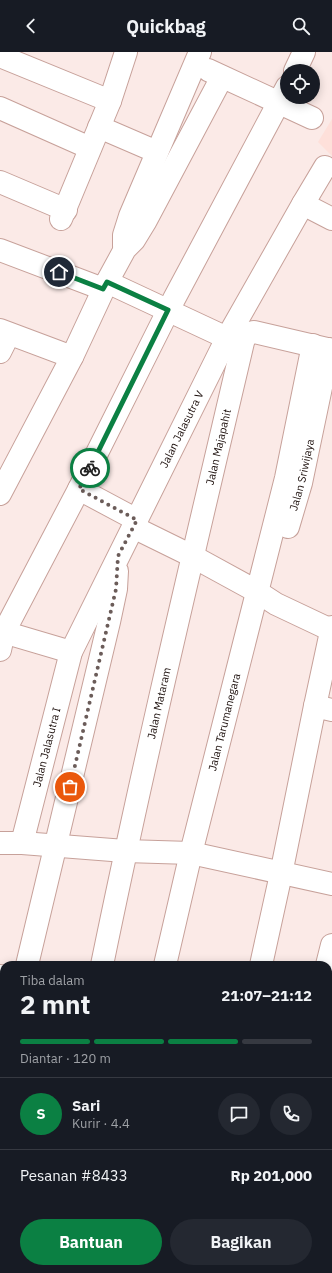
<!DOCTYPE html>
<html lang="id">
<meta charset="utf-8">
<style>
body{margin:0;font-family:"IBM Plex Sans",sans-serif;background:#242831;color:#f1f3f6;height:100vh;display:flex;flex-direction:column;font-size:15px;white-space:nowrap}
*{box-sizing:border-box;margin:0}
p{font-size:13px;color:#9ea1a6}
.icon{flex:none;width:22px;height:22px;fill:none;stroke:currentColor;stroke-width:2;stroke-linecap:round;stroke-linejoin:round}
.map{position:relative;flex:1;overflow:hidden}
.details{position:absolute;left:0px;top:909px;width:332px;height:312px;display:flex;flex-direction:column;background:#171b24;border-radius:12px 12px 0 0;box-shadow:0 2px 10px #0003}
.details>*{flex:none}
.controls{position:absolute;left:280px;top:12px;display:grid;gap:8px}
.controls a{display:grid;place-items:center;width:40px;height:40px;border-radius:50%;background:#171b24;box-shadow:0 2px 10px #0003;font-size:20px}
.pin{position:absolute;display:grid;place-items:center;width:34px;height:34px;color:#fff;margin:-17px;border:2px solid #fff;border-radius:50%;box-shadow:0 1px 4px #0007}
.courier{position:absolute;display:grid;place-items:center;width:40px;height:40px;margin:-20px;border:3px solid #0b8043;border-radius:50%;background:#fff;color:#222;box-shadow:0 1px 5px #0007}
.overview em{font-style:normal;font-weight:800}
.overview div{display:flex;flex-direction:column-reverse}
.overview{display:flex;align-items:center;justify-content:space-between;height:68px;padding:0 20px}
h1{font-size:26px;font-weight:800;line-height:30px}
.bar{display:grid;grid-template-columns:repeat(4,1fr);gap:6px 4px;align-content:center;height:48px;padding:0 20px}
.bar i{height:5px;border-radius:3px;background:#363941}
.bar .active{background:#0b8043}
.bar p{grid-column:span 4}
.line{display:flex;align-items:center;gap:10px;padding:0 20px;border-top:1px solid #363941}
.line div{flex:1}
.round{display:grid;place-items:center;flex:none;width:42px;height:42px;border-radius:21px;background:#242831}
.primary-button{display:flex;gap:8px;margin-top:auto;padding:8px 20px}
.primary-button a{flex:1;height:46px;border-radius:24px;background:#0b8043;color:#fff;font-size:16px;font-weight:800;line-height:46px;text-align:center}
.primary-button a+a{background:#242831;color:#f1f3f6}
header{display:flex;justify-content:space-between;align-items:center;height:52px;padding:0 20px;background:#171b24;font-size:18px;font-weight:800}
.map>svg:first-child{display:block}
.built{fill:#fee0da}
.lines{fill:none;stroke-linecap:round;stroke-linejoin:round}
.minor-casing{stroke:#c7a19a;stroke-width:24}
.minor{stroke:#fff;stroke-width:22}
.done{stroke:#6b5c59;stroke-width:4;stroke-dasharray:0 7.2}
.route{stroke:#0b8043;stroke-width:5}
.labels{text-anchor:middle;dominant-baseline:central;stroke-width:4;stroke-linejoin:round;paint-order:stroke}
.street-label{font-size:11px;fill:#1d100d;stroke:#fff}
</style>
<header><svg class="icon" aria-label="back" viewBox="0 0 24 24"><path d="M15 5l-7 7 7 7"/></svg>Quickbag<svg class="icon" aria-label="search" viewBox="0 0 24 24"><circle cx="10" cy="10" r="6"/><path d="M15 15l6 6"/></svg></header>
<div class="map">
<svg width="332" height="1221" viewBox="0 0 332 1221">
<rect width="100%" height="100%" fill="#fbeae7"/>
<!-- built -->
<path class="built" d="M332,67V104L318,90Z"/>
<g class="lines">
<defs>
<g id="minor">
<path d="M0,4L110,49"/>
<path d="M208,18L312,66"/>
<path d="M295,19L304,0"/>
<path d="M0,56L90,96"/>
<path d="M99,75L157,100"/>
<path d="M0,130L66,158"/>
<path d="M303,152L332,167"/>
<path d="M61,167L110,49L126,0"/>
<path d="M124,194V183L130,164L200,0"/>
<path d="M0,198L103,237"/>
<path d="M107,230L227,286H244L250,281L254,280L327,297"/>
<path d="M0,278L72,305"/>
<path d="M0,300L9,282"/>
<path d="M79,437L137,468"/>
<path d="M0,442L72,305L107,230L125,197L134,188L145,170L222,25"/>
<path d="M133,475L192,504L256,539L276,552L331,578"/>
<path id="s1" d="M288,475L301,431L329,297"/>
<path d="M0,579L71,600"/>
<path d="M0,598L4,580L79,437L174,247L287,35"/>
<path d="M315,654L332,575"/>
<path d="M0,791H22L125,799L191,801L332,832"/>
<path id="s2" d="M22,791L71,600L227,286L303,152L325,115"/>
<path d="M27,913L109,570L116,537L117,519"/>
<path id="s3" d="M102,913C145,703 195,495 244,286"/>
<path id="s4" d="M165,913L191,801L286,426L313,293"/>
<path d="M261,913L281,822L315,654L332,658"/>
<path d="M327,913L332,893"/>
<path d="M0,924L4,925"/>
<path d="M328,1004L332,1006"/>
<path d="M0,1046L4,1026"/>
<path d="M328,1071H332"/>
<path d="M0,1100L4,1101"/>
<path d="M328,1134L332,1135"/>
<path d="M328,1196H332"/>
<path d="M32,1221L33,1217"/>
<path d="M97,1221L98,1217"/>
<path d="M114,1221L115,1217"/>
<path d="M185,1221L186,1217"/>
<path d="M256,1221V1217"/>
</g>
</defs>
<!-- minor casing -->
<use href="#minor" class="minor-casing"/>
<!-- minor -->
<use href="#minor" class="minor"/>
</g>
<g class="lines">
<!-- done -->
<path class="done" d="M70,735L116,537L118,504L137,468L79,437L90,416"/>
<!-- route -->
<path class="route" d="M59,220L103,237L107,230L168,258L90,416"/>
</g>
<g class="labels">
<!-- street labels -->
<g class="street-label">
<text stroke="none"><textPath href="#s2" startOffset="446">Jalan Jalasutra V</textPath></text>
<text stroke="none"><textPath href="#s3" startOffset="531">Jalan Majapahit</textPath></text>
<text stroke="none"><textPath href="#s1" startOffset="54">Jalan Sriwijaya</textPath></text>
<text stroke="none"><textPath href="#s3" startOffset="268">Jalan Mataram</textPath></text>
<text stroke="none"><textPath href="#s4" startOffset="250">Jalan Tarumanegara</textPath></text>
<text stroke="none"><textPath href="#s2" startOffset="99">Jalan Jalasutra I</textPath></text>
</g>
</g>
</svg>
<div class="controls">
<a><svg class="icon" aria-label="locate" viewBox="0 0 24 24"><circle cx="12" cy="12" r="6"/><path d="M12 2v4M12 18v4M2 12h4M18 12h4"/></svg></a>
</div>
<div class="pin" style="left:70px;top:735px;background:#ea580c"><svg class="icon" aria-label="bag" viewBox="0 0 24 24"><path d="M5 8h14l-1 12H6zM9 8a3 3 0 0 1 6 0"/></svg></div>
<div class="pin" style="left:59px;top:220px;background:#1f2937"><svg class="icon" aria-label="home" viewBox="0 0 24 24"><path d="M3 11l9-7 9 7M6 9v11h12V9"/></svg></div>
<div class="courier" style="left:90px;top:416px"><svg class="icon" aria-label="bike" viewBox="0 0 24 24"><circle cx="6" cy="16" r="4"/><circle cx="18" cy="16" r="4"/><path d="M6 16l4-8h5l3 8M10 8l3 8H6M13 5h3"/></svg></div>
<section class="details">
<div class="overview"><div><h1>2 mnt</h1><p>Tiba dalam</p></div><em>21:07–21:12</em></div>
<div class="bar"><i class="active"></i><i class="active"></i><i class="active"></i><i></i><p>Diantar · 120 m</p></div>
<div class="line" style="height:72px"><b class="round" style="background:#0b8043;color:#fff">S</b><div><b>Sari</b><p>Kurir · 4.4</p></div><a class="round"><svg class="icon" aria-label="chat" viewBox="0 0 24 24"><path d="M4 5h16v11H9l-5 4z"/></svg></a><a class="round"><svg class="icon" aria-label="phone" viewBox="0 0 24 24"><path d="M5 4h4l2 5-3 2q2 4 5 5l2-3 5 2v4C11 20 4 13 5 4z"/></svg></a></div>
<div class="line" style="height:52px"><div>Pesanan #8433</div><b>Rp 201,000</b></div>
<div class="primary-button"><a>Bantuan</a><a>Bagikan</a></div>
</section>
</div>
